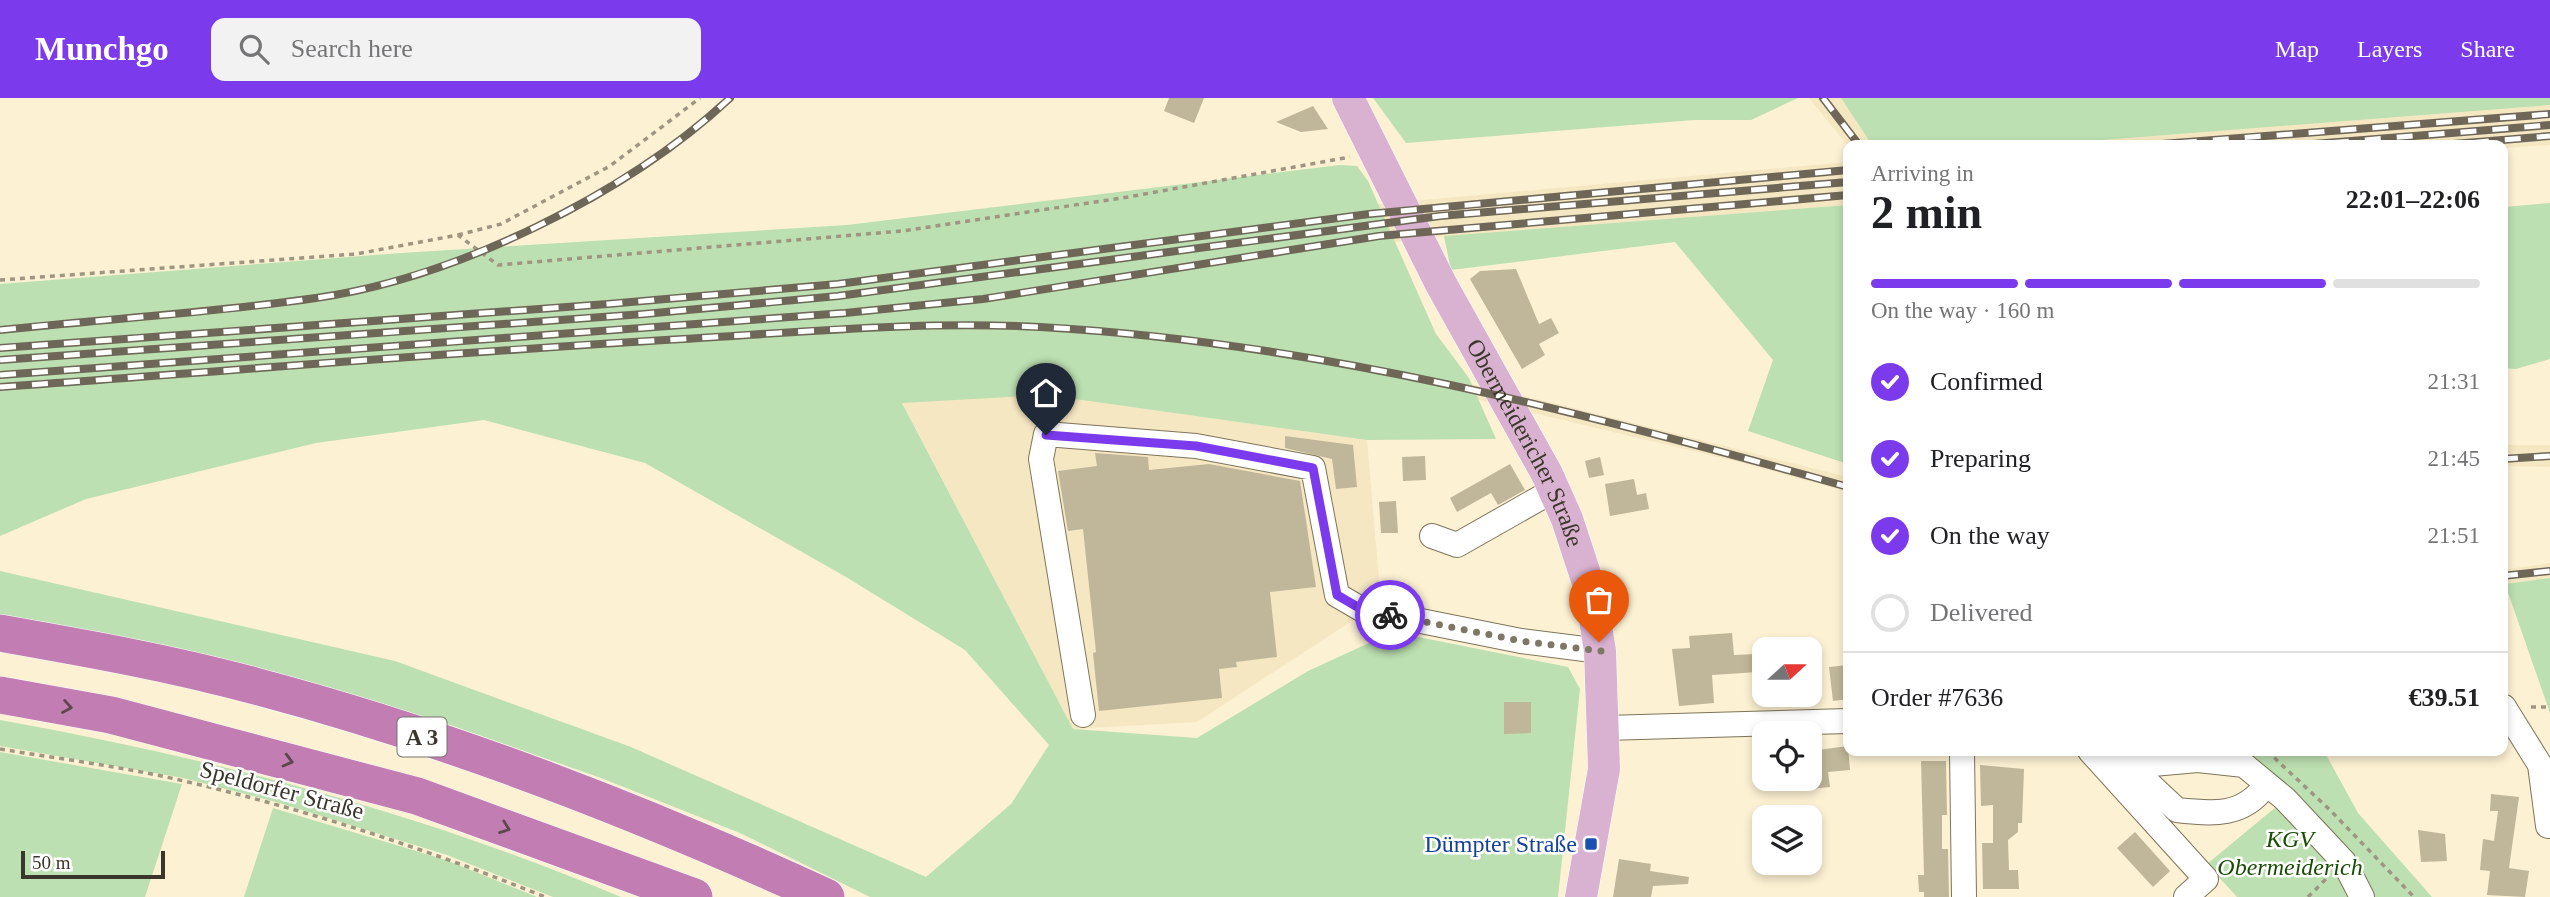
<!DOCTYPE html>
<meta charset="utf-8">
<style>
body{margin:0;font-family:"Times New Roman",serif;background:#f2f2f2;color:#202124;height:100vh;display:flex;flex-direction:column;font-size:26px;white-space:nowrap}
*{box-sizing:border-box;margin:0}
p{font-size:23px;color:#757577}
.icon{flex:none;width:38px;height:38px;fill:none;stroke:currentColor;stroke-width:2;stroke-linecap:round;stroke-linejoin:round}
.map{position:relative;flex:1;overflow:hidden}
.drawer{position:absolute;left:1843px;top:42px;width:665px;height:616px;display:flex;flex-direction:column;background:#fff;border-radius:14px;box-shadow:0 4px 10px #0003}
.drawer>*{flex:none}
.needle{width:46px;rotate:69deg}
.controls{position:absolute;left:1752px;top:539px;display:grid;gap:14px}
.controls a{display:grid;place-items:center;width:70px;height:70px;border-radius:14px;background:#fff;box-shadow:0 4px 10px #0003;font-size:35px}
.scale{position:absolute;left:21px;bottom:18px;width:144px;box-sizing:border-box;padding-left:7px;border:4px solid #3b362b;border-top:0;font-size:19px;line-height:24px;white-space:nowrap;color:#3b362b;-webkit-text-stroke:5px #fff;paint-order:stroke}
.pin{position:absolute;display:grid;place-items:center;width:60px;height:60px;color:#fff;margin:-72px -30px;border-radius:50% 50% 50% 0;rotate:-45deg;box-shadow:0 0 7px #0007}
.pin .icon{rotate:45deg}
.courier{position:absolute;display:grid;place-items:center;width:70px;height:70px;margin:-35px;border:5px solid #7c3aed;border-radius:50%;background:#fff;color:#222;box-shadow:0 2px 9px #0007}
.headline em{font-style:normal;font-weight:700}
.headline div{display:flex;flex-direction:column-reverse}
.headline{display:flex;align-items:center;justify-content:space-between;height:119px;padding:0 28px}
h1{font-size:46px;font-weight:700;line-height:52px}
.bar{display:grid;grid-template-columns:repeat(4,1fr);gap:10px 7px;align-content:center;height:84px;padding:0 28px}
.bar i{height:9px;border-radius:5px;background:#e0e0e0}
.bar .active{background:#7c3aed}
.bar p{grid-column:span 4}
.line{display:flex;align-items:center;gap:18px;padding:0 28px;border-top:2px solid #e0e0e0}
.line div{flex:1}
ol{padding:0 28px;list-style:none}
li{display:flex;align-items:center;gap:21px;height:77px}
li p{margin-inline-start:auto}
li .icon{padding:7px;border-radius:50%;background:#7c3aed;color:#fff;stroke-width:4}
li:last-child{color:#757577}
li i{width:38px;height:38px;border:4px solid #e0e0e0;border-radius:50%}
header{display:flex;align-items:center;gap:42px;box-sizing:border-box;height:98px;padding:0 35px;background:#7c3aed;color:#fff}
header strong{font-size:33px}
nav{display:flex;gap:38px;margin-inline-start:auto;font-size:24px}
.search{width:490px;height:63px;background:#f2f2f2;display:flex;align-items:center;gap:18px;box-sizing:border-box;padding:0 24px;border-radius:14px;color:#757577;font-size:26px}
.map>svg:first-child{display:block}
.built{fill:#f5e7c2}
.green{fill:#bce0b1}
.building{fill:#c0b699}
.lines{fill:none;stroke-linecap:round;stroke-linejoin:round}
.minor-casing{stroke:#7e7459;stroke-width:26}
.major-casing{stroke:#fff;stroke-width:33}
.highway-casing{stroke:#fff;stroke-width:38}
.path{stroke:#9e9681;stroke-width:3.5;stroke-dasharray:5 5;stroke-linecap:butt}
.minor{stroke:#fff;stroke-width:24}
.major{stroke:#dab2d1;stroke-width:32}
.highway{stroke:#c27eb2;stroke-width:37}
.rail-casing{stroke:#6e6757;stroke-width:8}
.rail{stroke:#fff;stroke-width:5;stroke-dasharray:16;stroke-linecap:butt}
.oneway{stroke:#5d484d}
.done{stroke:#7f7766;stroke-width:7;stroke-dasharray:0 12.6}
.route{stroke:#7c3aed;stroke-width:9}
.transit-dot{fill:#1a4fb4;stroke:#fff;stroke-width:2.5}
.labels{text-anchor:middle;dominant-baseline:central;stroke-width:5;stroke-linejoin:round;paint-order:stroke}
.shield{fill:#fff;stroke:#76726b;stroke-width:2}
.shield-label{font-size:23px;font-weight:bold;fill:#3b362b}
.street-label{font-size:24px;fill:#3b362b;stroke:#fff}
.park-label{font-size:24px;font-style:italic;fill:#194d03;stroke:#fff}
.transit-label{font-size:24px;fill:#164399;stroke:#fff;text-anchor:end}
</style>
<header>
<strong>Munchgo</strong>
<div class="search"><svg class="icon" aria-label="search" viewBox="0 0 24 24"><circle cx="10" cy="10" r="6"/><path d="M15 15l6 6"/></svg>Search here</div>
<nav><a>Map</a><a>Layers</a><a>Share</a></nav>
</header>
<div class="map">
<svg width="2550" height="799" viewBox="0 0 2550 799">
<rect width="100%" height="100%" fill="#fcf1d3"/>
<!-- built -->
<path class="built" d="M1809,0H1841L1872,47L1848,48Z
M2550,7V47L2503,50L2502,47H2039Z
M1848,64V107L1444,138L1372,147L934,219L1094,224L1180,232L1318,251L1558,306L1848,379V394L1747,366L1462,298L1316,268L1180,248L1098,239L862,238L0,299V224L324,189L407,169L413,187L331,206L144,225L143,233L833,176L932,166L1367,107Z
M1046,297L1367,342L1381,504L1197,624L1073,631L902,304Z
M2502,347H2550V369L2503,368Z
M2550,465V480L2503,486L2502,472Z"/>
<!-- green -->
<path class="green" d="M1373,0H1798L1751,22H1694L1406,45Z
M1841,0H2550V7L2039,47H1872Z
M1340,67L1357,68L1368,83L1436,236L1469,280L1496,341L1367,342L1046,297L902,305L1073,631L1197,640L1308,573L1393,534L1568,569L1580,591L1558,799H870L740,735L601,680L453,628L252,570L0,520V473L395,563L631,649L926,779L1011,706L1049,647L965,552L846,479L645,365L484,322L316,345L86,401L0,438V186L401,155L847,127Z
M2550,105V261L2516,271L2503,270V109Z
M1848,107V366L1748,333L1773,262L1675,144L1451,172L1444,138Z
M2550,480V615L2505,486Z
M0,622C212,660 422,715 621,799H553L447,757L276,704L183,680L0,648Z
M2239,653H2324L2358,715L2432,799H2237L2207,766L2294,694Z
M0,654L182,686L145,799H0Z
M273,710L446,762L537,799H244Z"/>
<!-- building -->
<path class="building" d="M1169,0H1204L1194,25L1164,13Z
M1313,8L1328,31L1301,34L1276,24Z
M1516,171L1539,226L1551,220L1559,235L1539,246L1545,257L1522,271L1470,181L1480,173Z
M1285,338L1353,347L1357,389L1336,391L1332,361L1285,350Z
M1095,355L1148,359L1149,372L1209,366L1300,383L1316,489L1270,494L1277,559L1236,564L1237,569L1219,571L1222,600L1099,613L1093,555L1096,554L1083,431L1068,433L1058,373L1097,368Z
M1425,358L1426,382L1403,383L1402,359Z
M1600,359L1604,377L1589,380L1585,363Z
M1510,366L1525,392L1498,407L1491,395L1457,414L1450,400Z
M1634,381L1637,397L1646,395L1649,411L1610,418L1605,386Z
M1396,403L1398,435H1381L1379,404Z
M1732,535L1734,557L1757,556L1758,574L1712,577L1714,605L1679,608L1672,551L1690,550L1689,538Z
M1848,567V601L1833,603L1829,569Z
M1504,604H1531V635L1504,636Z
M1848,648L1850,672L1828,674L1830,689L1810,691V664L1819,663L1818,652Z
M1921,663H1946L1947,717H1942V751H1948L1949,799H1924V794H1919L1918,777H1924Z
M1980,667L2024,671L2022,725H2018V734L2008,742L2009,772H2018L2019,791H1983L1982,745H1993V707L1981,708Z
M2491,696L2519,699L2509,770L2529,773L2525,799L2487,797L2490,773L2480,772L2483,741L2494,743L2498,713H2490Z
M2418,732L2445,736L2447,763L2421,764Z
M2135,734L2170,773L2153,789L2117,750Z
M1619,761L1651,766L1650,773L1689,779L1688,786L1653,788L1651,799H1613Z"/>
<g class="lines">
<defs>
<path id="minor" d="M1432,438L1457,447L1554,392
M2504,609L2540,667L2548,728
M1083,617L1041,361L1046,336L1196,348L1313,370L1337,497L1361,511L1521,543L1600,553
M1605,630L1848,623
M1962,653L1964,799
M2090,653L2206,781L2186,799
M2118,665L2130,668L2177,712C2213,716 2243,719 2266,687
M2130,668L2198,662L2244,667L2285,701L2344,764L2362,799"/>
<g id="major">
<path id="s1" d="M1348,0L1441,186L1547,376L1567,421L1590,491L1600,553L1604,671L1581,799"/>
</g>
<path id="highway" d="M0,535C85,550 171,565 255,588C452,640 641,714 826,799
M0,597L111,617L417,698L694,799"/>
</defs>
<!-- minor casing -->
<use href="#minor" class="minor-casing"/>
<!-- major casing -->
<use href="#major" class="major-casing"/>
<!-- highway casing -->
<use href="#highway" class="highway-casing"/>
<!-- path -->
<path class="path" d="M458,137L501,126L610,68L700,0
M0,182L356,156L458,137L498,167L902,133L1128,99L1350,59
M2531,609H2550
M0,651C61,661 124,669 184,683C308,712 427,751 545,799
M2267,653L2331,713L2414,799
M2308,799L2329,778"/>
<!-- minor -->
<use href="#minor" class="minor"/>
<!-- major -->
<use href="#major" class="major"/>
<!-- highway -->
<use href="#highway" class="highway"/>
<defs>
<path id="rail" d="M1823,0L1859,47
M2149,47L2550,16
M2301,47L2550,27
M2441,47L2550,38
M0,232C105,221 211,215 316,200C456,180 627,96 730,0
M0,250L608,206L838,186L1369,116L1848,72
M0,262L644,216L838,198L1440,118L1848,84
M0,277L845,215L983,201L1379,138L1848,97
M0,289C228,273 455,254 683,241C802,234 921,223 1040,229C1315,244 1583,314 1848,389
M2502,361L2550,358
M2502,478L2550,473"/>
</defs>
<!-- rail casing -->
<use href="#rail" class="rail-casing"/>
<!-- rail -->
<use href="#rail" class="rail"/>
</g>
<!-- one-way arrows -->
<defs><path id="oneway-chevron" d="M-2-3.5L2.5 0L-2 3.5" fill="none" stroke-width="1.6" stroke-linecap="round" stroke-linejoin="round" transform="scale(1.75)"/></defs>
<g class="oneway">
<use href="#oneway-chevron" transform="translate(67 609) rotate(10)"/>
<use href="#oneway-chevron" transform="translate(288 663) rotate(15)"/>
<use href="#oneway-chevron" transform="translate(505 730) rotate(20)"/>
</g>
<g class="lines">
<!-- done -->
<path class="done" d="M1390,517L1521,543L1601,553L1599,544"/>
<!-- route -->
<path class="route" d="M1046,337L1196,348L1313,370L1337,497L1361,511L1390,517"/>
</g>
<!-- markers -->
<rect class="transit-dot" x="1584" y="739" width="14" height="14" rx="3.5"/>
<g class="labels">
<!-- shield labels -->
<rect class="shield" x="397.5" y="619.5" width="49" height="39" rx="5"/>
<g class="shield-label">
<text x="422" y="639">A 3</text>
</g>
<!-- street labels -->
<g class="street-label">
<text stroke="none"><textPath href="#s1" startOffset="388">Obermeidericher Straße</textPath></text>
<text transform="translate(282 692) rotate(15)">Speldorfer Straße</text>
</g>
<!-- park labels -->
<g class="park-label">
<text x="2290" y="741">KGV<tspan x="2290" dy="28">Obermeiderich</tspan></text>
</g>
<!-- transit labels -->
<g class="transit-label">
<text x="1577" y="746">Dümpter Straße</text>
</g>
</g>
</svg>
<div class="controls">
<a><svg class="needle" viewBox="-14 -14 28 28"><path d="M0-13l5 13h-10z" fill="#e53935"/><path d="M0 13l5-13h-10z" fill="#757577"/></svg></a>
<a><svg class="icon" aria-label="locate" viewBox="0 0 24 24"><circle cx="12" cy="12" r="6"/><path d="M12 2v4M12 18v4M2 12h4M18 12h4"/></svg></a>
<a><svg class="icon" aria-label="layers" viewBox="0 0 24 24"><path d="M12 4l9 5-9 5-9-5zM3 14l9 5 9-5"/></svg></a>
</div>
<div class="scale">50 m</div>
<div class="pin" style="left:1599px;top:544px;background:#ea580c"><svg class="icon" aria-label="bag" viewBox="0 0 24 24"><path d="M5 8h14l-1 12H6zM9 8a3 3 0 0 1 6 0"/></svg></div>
<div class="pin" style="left:1046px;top:337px;background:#1f2937"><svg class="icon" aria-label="home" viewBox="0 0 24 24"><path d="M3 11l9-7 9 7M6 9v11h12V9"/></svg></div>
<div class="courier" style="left:1390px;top:517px"><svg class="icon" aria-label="bike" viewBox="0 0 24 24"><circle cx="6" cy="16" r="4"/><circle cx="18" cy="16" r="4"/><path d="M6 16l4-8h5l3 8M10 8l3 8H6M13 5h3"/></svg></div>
<section class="drawer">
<div class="headline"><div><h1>2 min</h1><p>Arriving in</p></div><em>22:01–22:06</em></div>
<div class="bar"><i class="active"></i><i class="active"></i><i class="active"></i><i></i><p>On the way · 160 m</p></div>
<ol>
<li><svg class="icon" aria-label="check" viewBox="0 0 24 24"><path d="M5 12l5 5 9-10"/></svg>Confirmed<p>21:31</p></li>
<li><svg class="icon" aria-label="check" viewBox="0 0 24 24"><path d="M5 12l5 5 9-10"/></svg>Preparing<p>21:45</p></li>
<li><svg class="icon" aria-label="check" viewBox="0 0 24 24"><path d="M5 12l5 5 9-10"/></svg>On the way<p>21:51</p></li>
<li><i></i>Delivered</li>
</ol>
<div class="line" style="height:91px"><div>Order #7636</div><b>€39.51</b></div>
</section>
</div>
